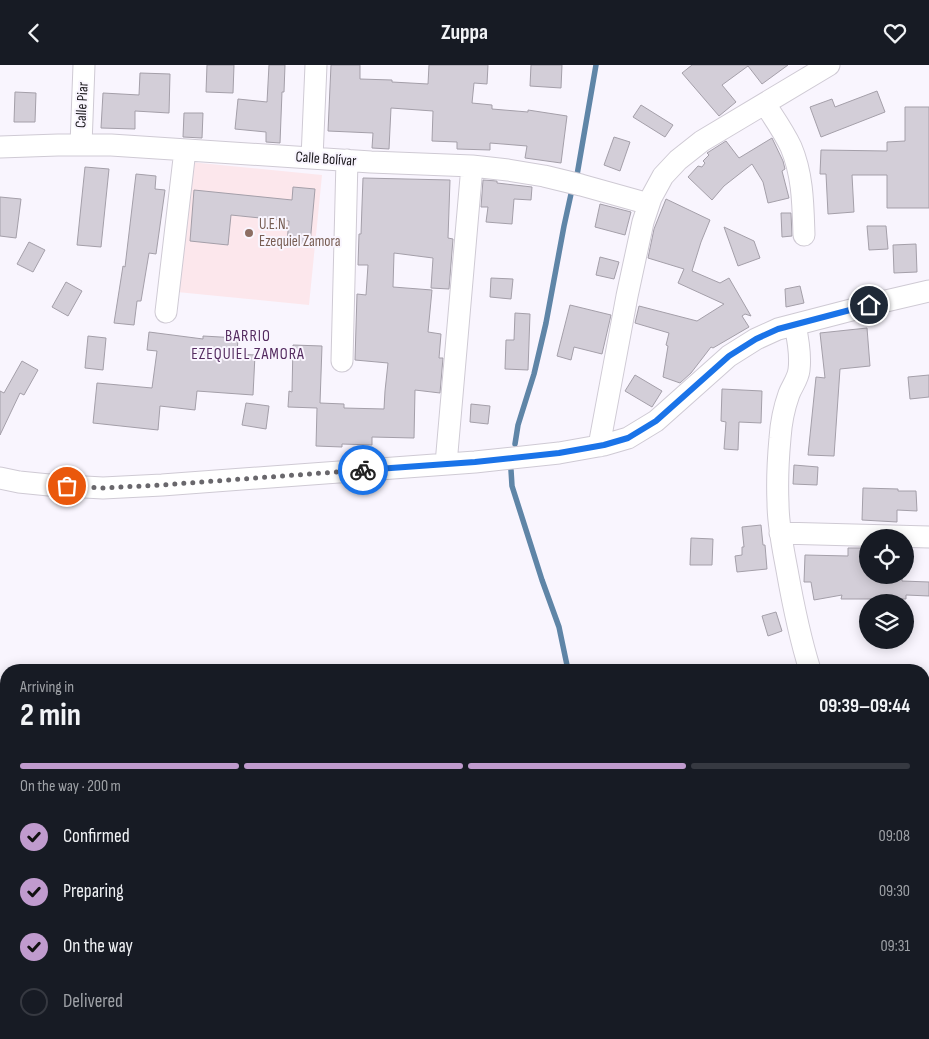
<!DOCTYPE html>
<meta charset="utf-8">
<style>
body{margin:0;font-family:"Sofia Sans Condensed",sans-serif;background:#20242c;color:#f1f3f6;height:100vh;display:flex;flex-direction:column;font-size:19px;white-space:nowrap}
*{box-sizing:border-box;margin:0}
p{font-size:16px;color:#9ea1a6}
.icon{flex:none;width:28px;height:28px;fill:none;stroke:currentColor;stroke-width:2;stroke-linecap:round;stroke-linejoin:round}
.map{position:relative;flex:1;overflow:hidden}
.panel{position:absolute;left:0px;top:599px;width:930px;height:376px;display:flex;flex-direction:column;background:#171b24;border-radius:20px 20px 0 0;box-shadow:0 2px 12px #0003}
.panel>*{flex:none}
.tools{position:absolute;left:859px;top:464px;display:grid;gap:10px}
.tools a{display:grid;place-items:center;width:55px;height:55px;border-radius:50%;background:#171b24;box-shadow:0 2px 12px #0003;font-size:25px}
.pin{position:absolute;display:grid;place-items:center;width:42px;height:42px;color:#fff;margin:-21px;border:2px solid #fff;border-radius:50%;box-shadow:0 1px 5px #0007}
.courier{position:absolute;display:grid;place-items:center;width:50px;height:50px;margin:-25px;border:4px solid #1a73e8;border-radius:50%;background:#fff;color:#222;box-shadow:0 1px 6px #0007}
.head em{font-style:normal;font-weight:700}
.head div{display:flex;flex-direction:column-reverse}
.head{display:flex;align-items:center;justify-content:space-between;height:85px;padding:0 20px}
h1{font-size:32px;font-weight:700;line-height:38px}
.bar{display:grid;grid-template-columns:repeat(4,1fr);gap:8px 5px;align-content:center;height:60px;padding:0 20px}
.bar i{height:6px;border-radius:4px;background:#363941}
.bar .selected{background:#c09bce}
.bar p{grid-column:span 4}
ol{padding:0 20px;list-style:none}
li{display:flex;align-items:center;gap:15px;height:55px}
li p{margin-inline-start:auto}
li .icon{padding:5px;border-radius:50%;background:#c09bce;color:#111;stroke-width:4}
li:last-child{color:#9ea1a6}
li i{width:28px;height:28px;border:2px solid #363941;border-radius:50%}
header{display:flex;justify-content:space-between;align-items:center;height:65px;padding:0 20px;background:#171b24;font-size:22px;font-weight:700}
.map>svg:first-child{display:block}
.education{fill:#fce7ec}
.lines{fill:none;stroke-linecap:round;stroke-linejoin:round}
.stream{stroke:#5f85a7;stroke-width:5.5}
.building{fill:#d3ced8;stroke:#a49fa9}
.street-casing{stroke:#cfcad4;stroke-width:23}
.street{stroke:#fff;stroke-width:21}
.done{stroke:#69676c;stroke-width:5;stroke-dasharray:0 9}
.route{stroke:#1a73e8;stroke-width:6}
.education-dot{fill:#8d6e63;stroke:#f9f5fe;stroke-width:2}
.labels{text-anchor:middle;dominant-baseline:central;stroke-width:4;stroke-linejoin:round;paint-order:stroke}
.street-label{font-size:15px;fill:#1c1a1e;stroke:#f9f5fe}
.education-label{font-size:15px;fill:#785e54;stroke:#f9f5fe;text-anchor:start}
.neighbourhood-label{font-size:16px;letter-spacing:1px;fill:#542b60;stroke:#f9f5fe}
</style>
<header><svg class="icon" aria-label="back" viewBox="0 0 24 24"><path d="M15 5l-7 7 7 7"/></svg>Zuppa<svg class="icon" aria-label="heart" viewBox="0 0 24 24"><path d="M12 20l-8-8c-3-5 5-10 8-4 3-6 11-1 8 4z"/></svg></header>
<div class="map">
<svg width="929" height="974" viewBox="0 0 929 974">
<rect width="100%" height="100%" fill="#f9f5fe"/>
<!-- education -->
<path class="education" d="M190,97L322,110L309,240L177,227Z"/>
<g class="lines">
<!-- stream -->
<path class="stream" d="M577,110L596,0
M515,379L518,360L534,309L546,258L564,161L571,129
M511,405L512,421L542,515L559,562L568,605
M485,974L487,969"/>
</g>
<!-- building -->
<path class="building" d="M207,0H234L233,28L206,27Z
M269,0H285L284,27H282L280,78L266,77V67L235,64L238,34L267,37Z
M331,0H360V14L392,15V17L428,19L429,0H488L487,19L474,18L472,38L492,40V44L528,47V45L567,51L561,98L525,93L527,81L490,78V85L457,84V77L432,76L433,46L391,43L389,84L372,83L373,68L328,66Z
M531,0H562L561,23L530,21Z
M692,0H788L762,19L748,1L722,20L736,37L719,51L682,8Z
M140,8L170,9L169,48L135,46V64L101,63L103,28L139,30Z
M877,26L885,47L821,72L810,42L832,34L835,42Z
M15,27L36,28L35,57H14Z
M641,40L673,60L665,72L633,52Z
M905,42H929V143H887V110H852L854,147L828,149L826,109H820L821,85L887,86V77L905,76Z
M184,48H203L202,73L183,72Z
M614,72L630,77L620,106L604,100Z
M772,73L783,96L785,104L782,106L789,133L768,138L763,117L752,99L724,121L712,135L688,112L698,101L702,102L705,98L703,96L709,90L707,88L726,76L739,93Z
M85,102L109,104L101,182L77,180Z
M136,109L156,111L155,124L165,125L156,189L149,188L141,236H137L134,260L114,258L123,201L125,202Z
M363,113L450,115L448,173L453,174L449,224L431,223L433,193L394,188L393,222L432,225L428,267L441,269L439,293H443L440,328L415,325L414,373L372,372V380L342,379V382L316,381L317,343L288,342L289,326L292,327L293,280L322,281L320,338L344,339V343L384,344L385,326L388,298L355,295L357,229L366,230L368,200H358L359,169H361L362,140Z
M483,115L497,116V118L532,122L531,135L514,134L512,159L486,157L488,142H481Z
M293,122L315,124L310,179L287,177L289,156L231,150L228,180L190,176L194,125L292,135Z
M0,132L21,134L16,173L0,171Z
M666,134L710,155L701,177L692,206L720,218L729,213L751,251L745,249L742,251L749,262L713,283L711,282L691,308L680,318L663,312L668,281L666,280L669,268L635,258L639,241L697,256L724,239L678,218L684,204L648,193L654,164Z
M600,139L631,147L625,170L595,162Z
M781,148H791L792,171L782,172Z
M867,161H886L888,184L869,185Z
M724,162L754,176L760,193L738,201Z
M29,177L45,185L33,207L17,199Z
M916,179L917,207L894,208L893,180Z
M600,192L619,197L614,214L596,210Z
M491,213L513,214L511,234L490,232Z
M66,217L82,226L68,251L52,242Z
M800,221L804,238L786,242L785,224Z
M570,240L611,250L602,289L574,282L571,295L557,291Z
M515,248L530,249L528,305L505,304L506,275H514Z
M867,263L870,301L840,304L834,391L808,390L816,312L825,313L820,268Z
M149,267L203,274V271L238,273L237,289L255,290L253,330L197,326L195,345L160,341L158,365L93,358L97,318L152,323L157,286L147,285Z
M88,271L106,273L103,305L85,303Z
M22,296L38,305L24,330L20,328L0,370V326L4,328Z
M635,310L662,326L652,342L625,326Z
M929,310V332L910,334L908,312Z
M722,324L762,326L761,358L739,357L738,385L724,384L726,357L721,356Z
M246,338L269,341L266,364L242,360Z
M471,339L490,341L488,359L470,357Z
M794,400L818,402L817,420L793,419Z
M863,423L898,424V426H916L917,446L897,445V457L862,455Z
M761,460L763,480H765L767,504L737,507L735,491L742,490V482H744L742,462Z
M691,473L713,474L712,500H690Z
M848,483H868V510L902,511V516L929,517V531L906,530V534H841L842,530L814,535L811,517H804L805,490L848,491Z
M776,547L782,566L768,571L762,551Z"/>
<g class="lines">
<defs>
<path id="street" d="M765,39C774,53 784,67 791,82C803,110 803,141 804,170
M81,80L84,0
M0,82L58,80H111L371,97L472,101L508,105L544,111L581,120L649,139
M312,93L316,0
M166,247L185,85
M795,260C798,274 801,290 799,305C798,314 792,321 789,329C784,343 781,358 780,373C778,395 777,416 778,438C778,461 783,483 787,505C793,539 800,573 810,605
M342,296L347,95
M599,381L627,231L643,157L651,133L663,111L678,95L702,76L829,0
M446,399L472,101
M0,413L19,417L49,420L103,423L162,420L475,397L559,388L604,380L628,373L656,356L729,291L756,274L778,264L886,236L929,226
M780,468L929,472"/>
</defs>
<!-- street casing -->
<use href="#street" class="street-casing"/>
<!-- street -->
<use href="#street" class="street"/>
</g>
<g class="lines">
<!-- done -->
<path class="done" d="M67,421L102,423L162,420L363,405"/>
<!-- route -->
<path class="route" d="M363,405L475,397L559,388L604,380L628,373L656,356L729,291L756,274L778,264L869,240"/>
</g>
<!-- markers -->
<circle class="education-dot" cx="249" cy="168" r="5"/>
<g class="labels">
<!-- street labels -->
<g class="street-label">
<text transform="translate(82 40) rotate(-87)">Calle Piar</text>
<text transform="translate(326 94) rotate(4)">Calle Bolívar</text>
</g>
<!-- education labels -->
<g class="education-label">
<text x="259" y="159">U.E.N.<tspan x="259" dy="17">Ezequiel Zamora</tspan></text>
</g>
<!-- neighbourhood labels -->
<g class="neighbourhood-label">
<text x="248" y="271">BARRIO<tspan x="248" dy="18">EZEQUIEL ZAMORA</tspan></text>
</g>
</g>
</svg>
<div class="tools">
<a><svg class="icon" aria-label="locate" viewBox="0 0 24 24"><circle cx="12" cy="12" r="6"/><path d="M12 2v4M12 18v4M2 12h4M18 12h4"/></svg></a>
<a><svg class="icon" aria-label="layers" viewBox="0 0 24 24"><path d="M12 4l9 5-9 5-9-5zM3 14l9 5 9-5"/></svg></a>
</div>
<div class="pin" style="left:67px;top:421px;background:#ea580c"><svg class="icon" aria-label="bag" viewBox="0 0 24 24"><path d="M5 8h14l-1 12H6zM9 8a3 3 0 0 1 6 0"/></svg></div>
<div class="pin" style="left:869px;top:240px;background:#1f2937"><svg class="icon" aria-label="home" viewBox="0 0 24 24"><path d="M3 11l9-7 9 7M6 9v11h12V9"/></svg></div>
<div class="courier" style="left:363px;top:405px"><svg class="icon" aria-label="bike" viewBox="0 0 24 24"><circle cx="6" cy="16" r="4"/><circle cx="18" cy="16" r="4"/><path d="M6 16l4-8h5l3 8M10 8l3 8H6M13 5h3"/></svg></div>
<section class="panel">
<div class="head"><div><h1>2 min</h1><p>Arriving in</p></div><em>09:39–09:44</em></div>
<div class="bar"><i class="selected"></i><i class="selected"></i><i class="selected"></i><i></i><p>On the way · 200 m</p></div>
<ol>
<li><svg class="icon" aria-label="check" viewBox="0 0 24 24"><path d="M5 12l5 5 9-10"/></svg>Confirmed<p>09:08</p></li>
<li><svg class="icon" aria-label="check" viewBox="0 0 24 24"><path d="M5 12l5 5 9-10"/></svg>Preparing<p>09:30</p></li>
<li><svg class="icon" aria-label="check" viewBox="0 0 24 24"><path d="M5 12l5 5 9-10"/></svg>On the way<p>09:31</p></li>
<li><i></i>Delivered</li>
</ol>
</section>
</div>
